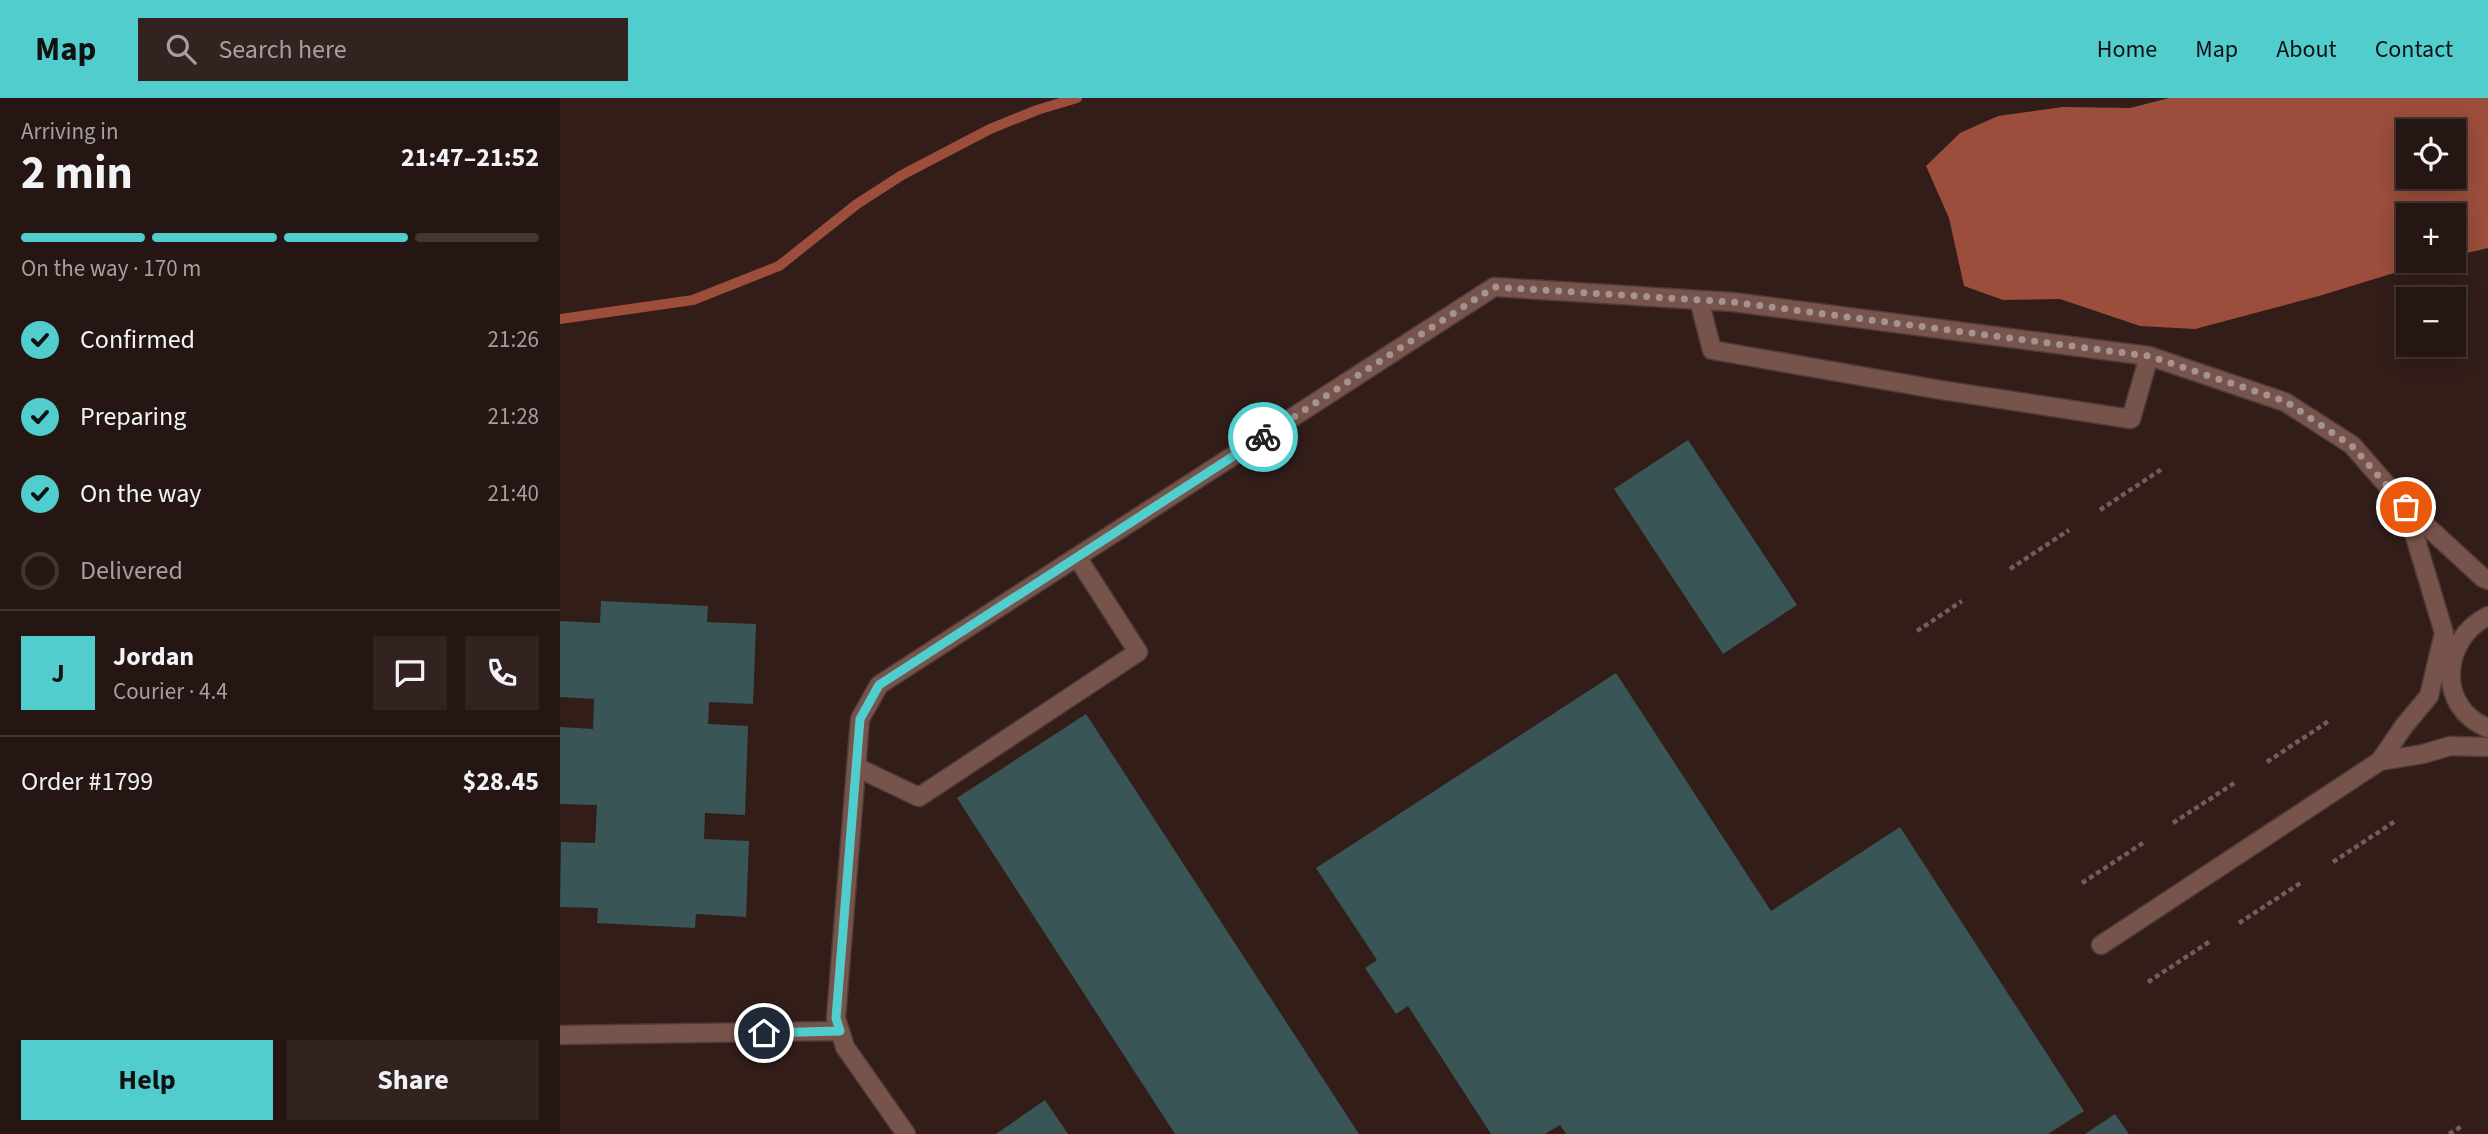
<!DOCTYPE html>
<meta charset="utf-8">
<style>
body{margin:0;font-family:"Source Sans 3",sans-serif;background:#322321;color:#f1f3f6;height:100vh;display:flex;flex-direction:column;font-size:26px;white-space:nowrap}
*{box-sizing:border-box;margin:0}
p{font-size:23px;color:#a49fa0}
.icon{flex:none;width:38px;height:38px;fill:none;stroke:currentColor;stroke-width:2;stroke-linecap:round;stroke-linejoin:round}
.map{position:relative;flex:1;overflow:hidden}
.sheet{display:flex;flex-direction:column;background:#261613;width:560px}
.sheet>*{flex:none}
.tools{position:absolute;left:1836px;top:21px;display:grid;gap:14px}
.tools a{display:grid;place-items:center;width:70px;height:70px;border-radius:0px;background:#261613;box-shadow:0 4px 18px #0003,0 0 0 2px #423533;font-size:35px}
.pin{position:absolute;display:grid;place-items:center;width:60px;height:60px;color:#fff;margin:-30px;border:4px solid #fff;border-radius:50%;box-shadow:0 2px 7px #0007}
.courier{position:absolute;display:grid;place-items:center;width:70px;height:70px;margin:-35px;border:5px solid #52cdce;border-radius:50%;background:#fff;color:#222;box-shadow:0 2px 9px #0007}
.overview em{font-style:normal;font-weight:700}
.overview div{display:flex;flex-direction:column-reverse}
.overview{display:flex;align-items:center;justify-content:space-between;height:119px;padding:0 21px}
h1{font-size:46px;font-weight:700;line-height:52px}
.bar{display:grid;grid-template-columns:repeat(4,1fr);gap:10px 7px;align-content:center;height:84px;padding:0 21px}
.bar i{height:9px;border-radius:5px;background:#423533}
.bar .current{background:#52cdce}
.bar p{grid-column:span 4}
.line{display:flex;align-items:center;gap:18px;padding:0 21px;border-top:2px solid #423533}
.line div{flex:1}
.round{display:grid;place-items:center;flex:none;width:74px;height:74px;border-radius:0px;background:#322321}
ol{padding:0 21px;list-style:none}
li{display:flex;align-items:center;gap:21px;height:77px}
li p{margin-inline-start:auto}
li .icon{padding:7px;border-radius:50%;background:#52cdce;color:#111;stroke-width:4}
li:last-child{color:#a49fa0}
li i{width:38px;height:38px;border:4px solid #423533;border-radius:50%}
.action{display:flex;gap:14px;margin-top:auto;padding:14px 21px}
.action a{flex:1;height:80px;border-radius:0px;background:#52cdce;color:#111;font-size:28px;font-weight:700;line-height:80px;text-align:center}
.action a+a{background:#322321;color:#f1f3f6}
header{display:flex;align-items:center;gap:42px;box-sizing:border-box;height:98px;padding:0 35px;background:#52cdce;color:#111}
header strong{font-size:33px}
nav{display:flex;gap:38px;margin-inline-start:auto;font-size:24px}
.search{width:490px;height:63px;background:#322321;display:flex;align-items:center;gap:18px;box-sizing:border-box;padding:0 24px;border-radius:0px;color:#a49fa0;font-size:26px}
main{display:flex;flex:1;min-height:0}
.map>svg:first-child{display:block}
.water{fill:#9c4d3b;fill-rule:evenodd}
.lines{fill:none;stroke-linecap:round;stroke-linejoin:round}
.stream{stroke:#9c4d3b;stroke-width:10}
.building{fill:#395556}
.service-casing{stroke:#4e3a36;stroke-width:21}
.path{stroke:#715e5a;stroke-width:4.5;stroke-dasharray:5 3.5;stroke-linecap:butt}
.service{stroke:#77544b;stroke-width:18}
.done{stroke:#a49390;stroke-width:7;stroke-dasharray:0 12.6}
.route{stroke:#52cdce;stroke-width:9}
</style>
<header>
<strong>Map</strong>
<div class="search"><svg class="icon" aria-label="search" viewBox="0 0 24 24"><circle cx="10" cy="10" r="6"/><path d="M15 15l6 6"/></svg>Search here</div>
<nav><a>Home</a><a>Map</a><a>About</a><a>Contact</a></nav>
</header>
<main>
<section class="sheet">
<div class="overview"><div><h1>2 min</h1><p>Arriving in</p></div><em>21:47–21:52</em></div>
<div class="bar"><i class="current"></i><i class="current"></i><i class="current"></i><i></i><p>On the way · 170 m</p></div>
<ol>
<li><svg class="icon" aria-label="check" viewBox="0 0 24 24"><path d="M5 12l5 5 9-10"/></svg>Confirmed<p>21:26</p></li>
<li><svg class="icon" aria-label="check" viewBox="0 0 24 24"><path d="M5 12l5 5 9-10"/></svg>Preparing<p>21:28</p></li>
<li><svg class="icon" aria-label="check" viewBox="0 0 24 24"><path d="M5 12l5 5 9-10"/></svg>On the way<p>21:40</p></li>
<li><i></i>Delivered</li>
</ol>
<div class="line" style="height:126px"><b class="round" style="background:#52cdce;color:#111">J</b><div><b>Jordan</b><p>Courier · 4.4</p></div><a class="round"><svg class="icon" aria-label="chat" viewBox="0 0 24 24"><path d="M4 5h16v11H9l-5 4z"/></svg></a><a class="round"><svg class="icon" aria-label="phone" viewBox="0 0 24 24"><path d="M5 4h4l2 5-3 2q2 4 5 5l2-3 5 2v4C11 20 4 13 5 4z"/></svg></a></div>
<div class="line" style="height:91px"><div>Order #1799</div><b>$28.45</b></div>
<div class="action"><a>Help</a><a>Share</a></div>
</section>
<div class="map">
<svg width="1928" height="1036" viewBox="0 0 1928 1036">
<rect width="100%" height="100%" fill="#321d19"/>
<!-- water -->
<path class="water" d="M1609,0H1928V150L1894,158V117H1848V163H1873L1759,198L1635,231L1580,228L1500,201L1443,202L1404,188L1389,120L1366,68L1400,35L1438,18L1503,9L1570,10ZM1848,33H1894V79H1848Z"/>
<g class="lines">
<!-- stream -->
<path class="stream" d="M0,221L133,202L219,168L297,106L342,77L430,31L477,12L517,0"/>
</g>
<!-- building -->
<path class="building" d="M1128,342L1237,507L1163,556L1054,391Z
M41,503L148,508L147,524L196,526L193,606L149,604L148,626L188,628L185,717L145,715L144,741L189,743L186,819L136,816L135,830L37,825L38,810L0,809L1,744L35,745L37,707L0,706V629L33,631L34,601L0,599V523L40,525Z
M1056,575L1211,813L1340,729L1524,1013L1488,1036H1006L1000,1027L985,1036H931L848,908L836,916L805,870L817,862L756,770Z
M526,616L799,1036H615L397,700Z
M485,1002L508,1036H436Z
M1555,1016L1569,1036H1525Z"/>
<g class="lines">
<defs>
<path id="service" d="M1139,202L1152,252L1381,292L1571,321L1589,258
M1928,518C1881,541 1876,610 1928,630
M1820,663L1863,656L1890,648L1928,649
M296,669L359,699L578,554L517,459
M1541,847L1820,663L1844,628L1869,598L1884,535L1847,412
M0,937L280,933
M346,1036L285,949L276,920L300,621L319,587L934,189L1173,204L1589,258L1725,304L1792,347L1846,409L1923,480L1928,482"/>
</defs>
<!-- service casing -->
<use href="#service" class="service-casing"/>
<!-- path -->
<path class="path" d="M1540,412L1602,371
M1450,471L1509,432
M1357,533L1402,503
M1707,664L1769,623
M1613,725L1676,684
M1773,764L1837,722
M1522,785L1583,745
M1679,825L1742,784
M1588,884L1649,844
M1889,1036L1902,1028"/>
<!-- service -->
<use href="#service" class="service"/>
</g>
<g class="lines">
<!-- done -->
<path class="done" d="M703,339L934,189L1172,204L1589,258L1725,303L1792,348L1846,409"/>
<!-- route -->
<path class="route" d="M204,935L280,933L276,920L300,621L319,587L703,339"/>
</g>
</svg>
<div class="tools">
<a><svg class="icon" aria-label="locate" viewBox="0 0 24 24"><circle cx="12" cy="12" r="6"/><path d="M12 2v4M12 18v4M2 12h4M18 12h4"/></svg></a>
<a>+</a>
<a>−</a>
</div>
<div class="pin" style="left:1846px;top:409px;background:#ea580c"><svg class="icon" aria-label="bag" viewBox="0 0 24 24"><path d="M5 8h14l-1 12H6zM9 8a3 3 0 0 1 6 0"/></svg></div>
<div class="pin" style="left:204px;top:935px;background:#1f2937"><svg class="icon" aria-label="home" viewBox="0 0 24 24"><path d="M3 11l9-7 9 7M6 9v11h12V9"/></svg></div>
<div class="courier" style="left:703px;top:339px"><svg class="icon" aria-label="bike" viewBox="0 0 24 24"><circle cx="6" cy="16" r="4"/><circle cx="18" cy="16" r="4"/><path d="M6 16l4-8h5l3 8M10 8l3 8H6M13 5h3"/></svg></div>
</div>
</main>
